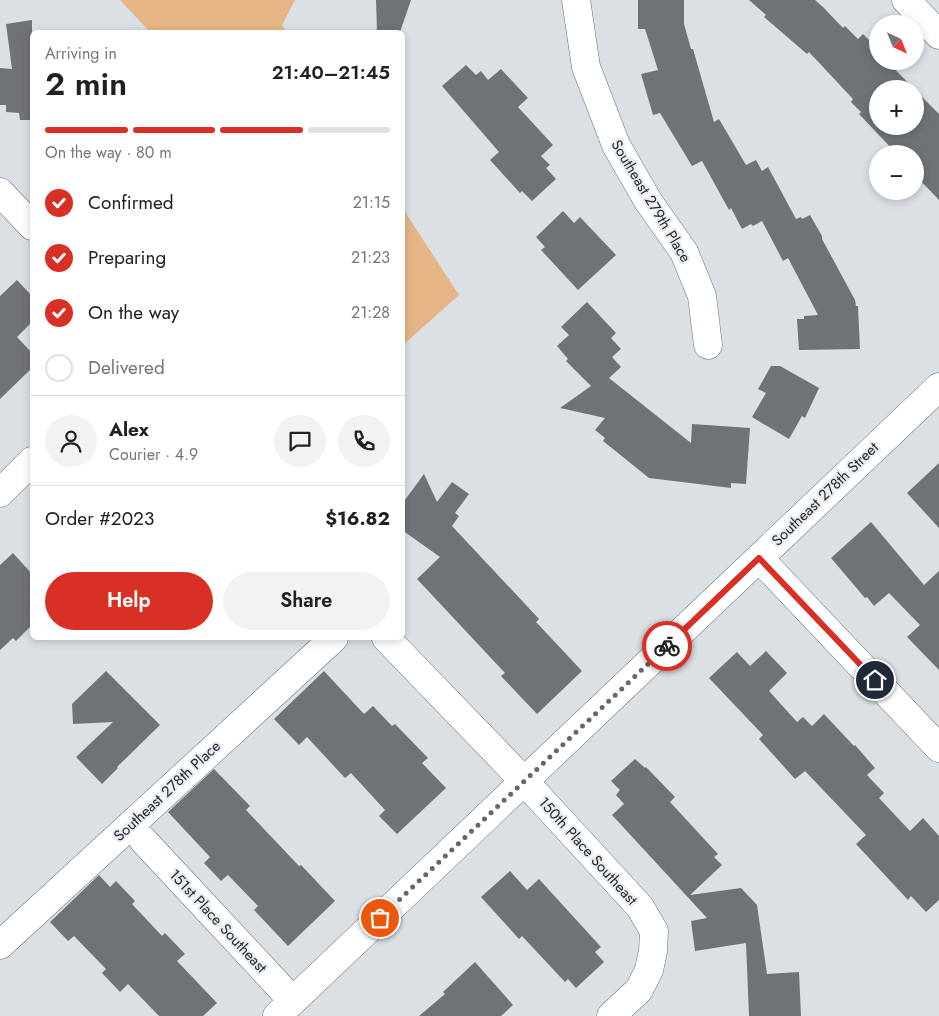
<!DOCTYPE html>
<meta charset="utf-8">
<style>
body{margin:0;font-family:Jost,sans-serif;background:#f2f2f2;color:#202124;height:100vh;display:flex;flex-direction:column;font-size:19px;white-space:nowrap}
*{box-sizing:border-box;margin:0}
p{font-size:16px;color:#757577}
.icon{flex:none;width:28px;height:28px;fill:none;stroke:currentColor;stroke-width:2;stroke-linecap:round;stroke-linejoin:round}
.map{position:relative;flex:1;overflow:hidden}
.side{position:absolute;left:30px;top:30px;width:375px;height:610px;display:flex;flex-direction:column;background:#fff;border-radius:8px;box-shadow:0 2px 8px #0003}
.side>*{flex:none}
.needle{width:32px;rotate:137deg}
.fabs{position:absolute;left:869px;top:15px;display:grid;gap:10px}
.fabs a{display:grid;place-items:center;width:55px;height:55px;border-radius:50%;background:#fff;box-shadow:0 2px 8px #0003;font-size:25px}
.pin{position:absolute;display:grid;place-items:center;width:42px;height:42px;color:#fff;margin:-21px;border:2px solid #fff;border-radius:50%;box-shadow:0 1px 5px #0007}
.courier{position:absolute;display:grid;place-items:center;width:50px;height:50px;margin:-25px;border:4px solid #d93025;border-radius:50%;background:#fff;color:#222;box-shadow:0 1px 6px #0007}
.summary em{font-style:normal;font-weight:600}
.summary div{display:flex;flex-direction:column-reverse}
.summary{display:flex;align-items:center;justify-content:space-between;height:85px;padding:0 15px}
h1{font-size:32px;font-weight:600;line-height:38px}
.bar{display:grid;grid-template-columns:repeat(4,1fr);gap:8px 5px;align-content:center;height:60px;padding:0 15px}
.bar i{height:6px;border-radius:4px;background:#e0e0e0}
.bar .on{background:#d93025}
.bar p{grid-column:span 4}
.line{display:flex;align-items:center;gap:12px;padding:0 15px;border-top:1px solid #e0e0e0}
.line div{flex:1}
.round{display:grid;place-items:center;flex:none;width:52px;height:52px;border-radius:26px;background:#f2f2f2}
ol{padding:0 15px;list-style:none}
li{display:flex;align-items:center;gap:15px;height:55px}
li p{margin-inline-start:auto}
li .icon{padding:5px;border-radius:50%;background:#d93025;color:#fff;stroke-width:4}
li:last-child{color:#757577}
li i{width:28px;height:28px;border:2px solid #e0e0e0;border-radius:50%}
.primary-button{display:flex;gap:10px;margin-top:auto;padding:10px 15px}
.primary-button a{flex:1;height:58px;border-radius:30px;background:#d93025;color:#fff;font-size:20px;font-weight:600;line-height:58px;text-align:center}
.primary-button a+a{background:#f2f2f2;color:#202124}
.map>svg:first-child{display:block}
.green{fill:#e6b585}
.building{fill:#6f7377}
.lines{fill:none;stroke-linecap:round;stroke-linejoin:round}
.street-casing{stroke:#6d7176;stroke-width:29}
.street{stroke:#fff;stroke-width:28}
.done{stroke:#65686b;stroke-width:5;stroke-dasharray:0 9}
.route{stroke:#d93025;stroke-width:6}
.labels{text-anchor:middle;dominant-baseline:central;stroke-width:4.5;stroke-linejoin:round;paint-order:stroke}
.street-label{font-size:15px;fill:#252729;stroke:#e8edf2}
</style>
<div class="map">
<svg width="939" height="1016" viewBox="0 0 939 1016">
<rect width="100%" height="100%" fill="#dbe0e5"/>
<!-- green -->
<path class="green" d="M120,0H295L282,25L286,32H150Z
M403,209L459,295L403,345H402Z"/>
<!-- building -->
<path class="building" d="M376,0H411L400,32H377Z
M638,0H684V24L691,49H693L714,122L719,119L746,165L756,160L762,171L768,167L796,219L801,217L802,219L810,215L822,236V239L855,300L856,306H858L860,349L799,350L797,319H804V316L818,315L788,258L783,261L762,221L753,226L751,224L742,229L731,208L729,210L702,161L692,166L660,113L653,115L641,74L658,70L645,29H638Z
M749,0H815L823,7L843,28L845,26L858,39L863,34L878,49V61H887L914,89H878V126H915V90L939,114V200L915,175V154H897L859,114L861,112L851,102L853,99L809,52L807,54L764,17L766,15Z
M32,20V120H20L19,113L6,112V105H0V68L12,69L6,24Z
M466,65L476,75L481,71L488,80L501,69L528,98L518,107L553,145L541,156L550,165L546,168L556,179L532,201L522,191L520,193L490,160L499,152L442,86Z
M563,211L574,223L580,217L616,255L578,290L541,250L545,247L536,237Z
M17,280L32,296V322L17,337L32,353V368L0,399V296Z
M587,302L616,333L611,338L621,349L612,357L621,367L609,378L691,443L692,424L750,428L746,484L731,483V488L649,478L603,441L605,438L595,430L605,418L560,408L591,386L566,361L568,359L557,346L569,335L561,327Z
M771,366H780L819,388L805,418L802,416L789,439L752,417L766,393L758,389Z
M939,463V528L907,493Z
M424,474L437,502L452,482L469,494L455,513L459,516L452,526L539,619L536,622L582,671L537,714L501,676L505,673L417,579L440,557L402,530V504Z
M871,522L924,585L939,571V670L907,637L920,625L889,593L874,606L867,597L865,598L831,558Z
M13,553L32,574V625L16,641L13,638L0,650V565Z
M766,651L787,673L769,691L797,722L803,717L812,726L824,714L854,746L855,745L875,768L867,775L884,793L879,798L910,831L923,818L939,836V900L926,912L911,896L908,900L856,844L866,835L805,771L795,779L759,739L763,735L709,678L737,652L750,666Z
M106,671L160,725L117,767L118,768L102,784L76,757L113,722L73,724L72,704Z
M324,671L364,714L373,706L392,726L395,724L428,758L422,763L446,788L397,834L379,816L385,810L351,773L345,778L307,737L299,745L274,719Z
M635,759L645,768L646,767L675,797L670,802L718,854L714,857L722,865L690,895L741,888L757,905L767,974L799,972L801,1016H749L746,943L695,951L691,921L707,918L612,815L624,804L616,795L620,790L611,781Z
M214,769L250,806L246,810L299,866L301,865L335,901L288,946L254,910L258,906L228,875L221,881L204,863L210,857L168,812Z
M510,871L527,890L539,879L601,947L595,952L604,962L576,988L568,979L565,982L522,936L519,939L481,897Z
M99,875L110,887L116,881L135,901L132,904L162,936L165,933L185,954L177,961L217,1003L203,1016H159L128,984L120,992L102,973L106,969L74,936L68,941L50,922Z
M475,962L513,1005L501,1016H419L445,994L443,992Z"/>
<g class="lines">
<defs>
<path id="street" d="M576,0L586,67L616,145L648,201L684,252L702,296L708,345
M906,0L939,35
M0,192L32,226
M0,493L32,461
M759,558L939,748
M386,638L524,781L640,907L654,931L653,951L649,970L639,990L611,1016
M143,840L293,1001
M0,945L334,638
M277,1016L939,387"/>
</defs>
<!-- street casing -->
<use href="#street" class="street-casing"/>
<!-- street -->
<use href="#street" class="street"/>
</g>
<g class="lines">
<!-- done -->
<path class="done" d="M380,918L667,646"/>
<!-- route -->
<path class="route" d="M667,646L759,558L875,680"/>
</g>
<g class="labels">
<!-- street labels -->
<g class="street-label">
<text transform="translate(651 201) rotate(59)">Southeast 279th Place</text>
<text transform="translate(825 494) rotate(-44)">Southeast 278th Street</text>
<text transform="translate(167 791) rotate(-43)">Southeast 278th Place</text>
<text transform="translate(588 851) rotate(48)">150th Place Southeast</text>
<text transform="translate(218 921) rotate(47)">151st Place Southeast</text>
</g>
</g>
</svg>
<div class="fabs">
<a><svg class="needle" viewBox="-14 -14 28 28"><path d="M0-13l5 13h-10z" fill="#e53935"/><path d="M0 13l5-13h-10z" fill="#757577"/></svg></a>
<a>+</a>
<a>−</a>
</div>
<div class="pin" style="left:380px;top:918px;background:#ea580c"><svg class="icon" aria-label="bag" viewBox="0 0 24 24"><path d="M5 8h14l-1 12H6zM9 8a3 3 0 0 1 6 0"/></svg></div>
<div class="pin" style="left:875px;top:680px;background:#1f2937"><svg class="icon" aria-label="home" viewBox="0 0 24 24"><path d="M3 11l9-7 9 7M6 9v11h12V9"/></svg></div>
<div class="courier" style="left:667px;top:646px"><svg class="icon" aria-label="bike" viewBox="0 0 24 24"><circle cx="6" cy="16" r="4"/><circle cx="18" cy="16" r="4"/><path d="M6 16l4-8h5l3 8M10 8l3 8H6M13 5h3"/></svg></div>
<section class="side">
<div class="summary"><div><h1>2 min</h1><p>Arriving in</p></div><em>21:40–21:45</em></div>
<div class="bar"><i class="on"></i><i class="on"></i><i class="on"></i><i></i><p>On the way · 80 m</p></div>
<ol>
<li><svg class="icon" aria-label="check" viewBox="0 0 24 24"><path d="M5 12l5 5 9-10"/></svg>Confirmed<p>21:15</p></li>
<li><svg class="icon" aria-label="check" viewBox="0 0 24 24"><path d="M5 12l5 5 9-10"/></svg>Preparing<p>21:23</p></li>
<li><svg class="icon" aria-label="check" viewBox="0 0 24 24"><path d="M5 12l5 5 9-10"/></svg>On the way<p>21:28</p></li>
<li><i></i>Delivered</li>
</ol>
<div class="line" style="height:90px"><a class="round"><svg class="icon" aria-label="person" viewBox="0 0 24 24"><circle cx="12" cy="8" r="4"/><path d="M4 21q1-7 8-7t8 7"/></svg></a><div><b>Alex</b><p>Courier · 4.9</p></div><a class="round"><svg class="icon" aria-label="chat" viewBox="0 0 24 24"><path d="M4 5h16v11H9l-5 4z"/></svg></a><a class="round"><svg class="icon" aria-label="phone" viewBox="0 0 24 24"><path d="M5 4h4l2 5-3 2q2 4 5 5l2-3 5 2v4C11 20 4 13 5 4z"/></svg></a></div>
<div class="line" style="height:65px"><div>Order #2023</div><b>$16.82</b></div>
<div class="primary-button"><a>Help</a><a>Share</a></div>
</section>
</div>
